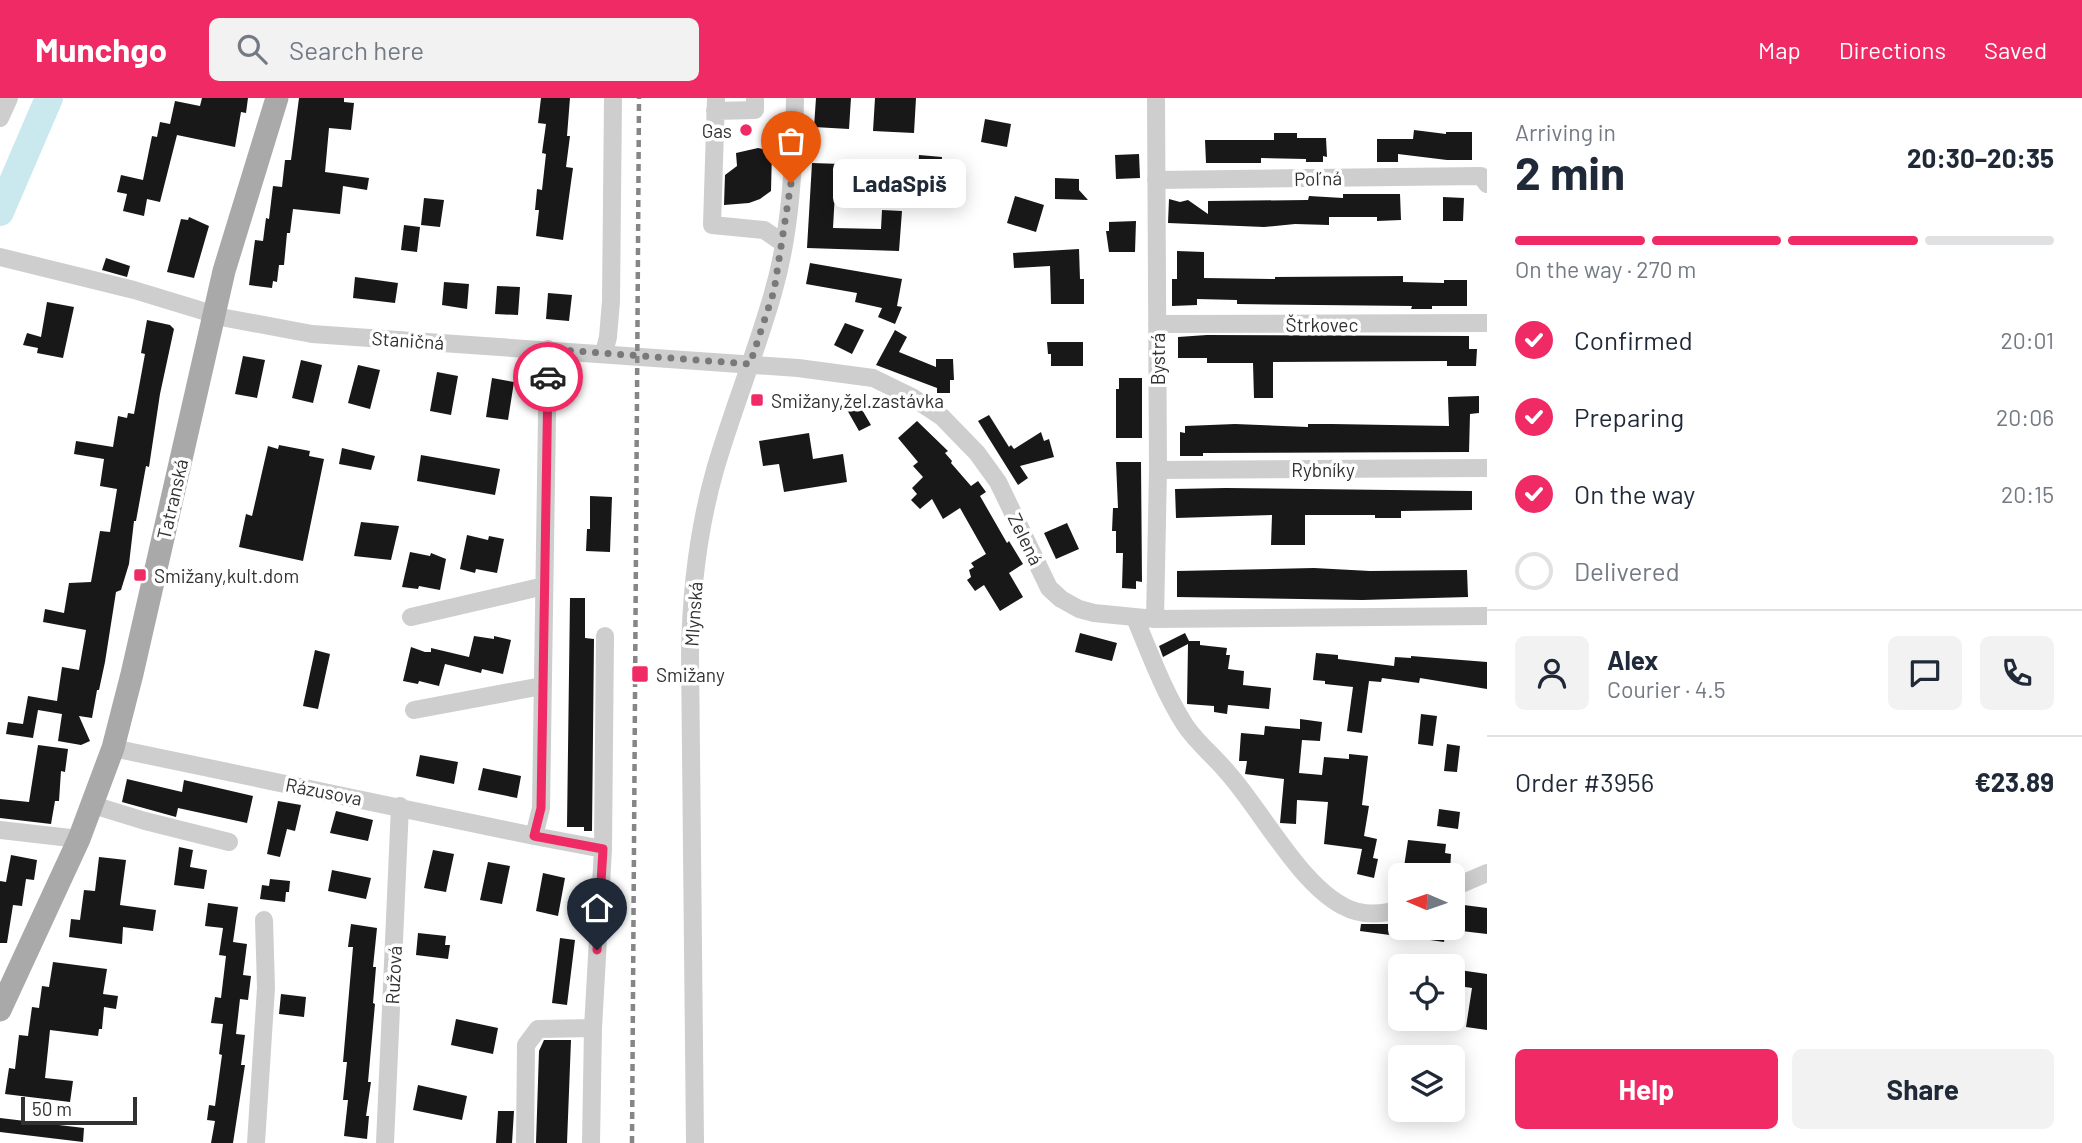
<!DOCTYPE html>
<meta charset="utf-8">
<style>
body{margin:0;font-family:Barlow,sans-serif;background:#f2f2f3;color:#1f2937;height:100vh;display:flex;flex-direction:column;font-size:26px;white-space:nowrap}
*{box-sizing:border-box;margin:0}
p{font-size:23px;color:#747a83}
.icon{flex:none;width:38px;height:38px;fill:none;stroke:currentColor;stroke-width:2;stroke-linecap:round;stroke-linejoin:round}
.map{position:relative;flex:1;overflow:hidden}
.sheet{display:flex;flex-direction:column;background:#fff;width:595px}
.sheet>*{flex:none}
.needle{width:46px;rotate:272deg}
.tools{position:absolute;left:1388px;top:765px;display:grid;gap:14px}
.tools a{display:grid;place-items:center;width:77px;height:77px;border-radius:10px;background:#fff;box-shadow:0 4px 18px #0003;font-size:35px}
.scale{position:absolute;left:21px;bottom:18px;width:116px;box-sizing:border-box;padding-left:7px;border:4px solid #313131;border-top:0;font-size:19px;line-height:24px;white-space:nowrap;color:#313131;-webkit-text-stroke:5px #fff;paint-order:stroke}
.pin{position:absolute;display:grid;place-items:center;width:60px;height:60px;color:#fff;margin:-72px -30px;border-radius:50% 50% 50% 0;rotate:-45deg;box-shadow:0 0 7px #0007}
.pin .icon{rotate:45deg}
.courier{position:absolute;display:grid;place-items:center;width:70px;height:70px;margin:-35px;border:5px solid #f02a64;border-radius:50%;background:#fff;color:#222;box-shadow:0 2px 9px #0007}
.bubble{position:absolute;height:49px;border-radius:10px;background:#fff;box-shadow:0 4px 18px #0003;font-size:23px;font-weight:700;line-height:49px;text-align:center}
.headline em{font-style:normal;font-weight:700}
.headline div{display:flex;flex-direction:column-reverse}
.headline{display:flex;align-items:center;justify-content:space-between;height:119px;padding:0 28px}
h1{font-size:46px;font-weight:700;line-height:52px}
.bar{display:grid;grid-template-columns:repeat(4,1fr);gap:10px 7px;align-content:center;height:84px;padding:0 28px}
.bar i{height:9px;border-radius:5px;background:#e0e1e3}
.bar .active{background:#f02a64}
.bar p{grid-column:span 4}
.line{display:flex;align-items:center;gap:18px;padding:0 28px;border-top:2px solid #e0e1e3}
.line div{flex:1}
.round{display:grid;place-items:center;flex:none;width:74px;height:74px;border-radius:10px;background:#f2f2f3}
ol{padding:0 28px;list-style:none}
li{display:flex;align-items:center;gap:21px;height:77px}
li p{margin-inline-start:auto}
li .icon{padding:7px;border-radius:50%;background:#f02a64;color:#fff;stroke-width:4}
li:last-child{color:#747a83}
li i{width:38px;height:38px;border:4px solid #e0e1e3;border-radius:50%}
.action{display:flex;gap:14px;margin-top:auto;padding:14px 28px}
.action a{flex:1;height:80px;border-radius:10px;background:#f02a64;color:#fff;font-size:28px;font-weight:700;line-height:80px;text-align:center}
.action a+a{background:#f2f2f3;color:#1f2937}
header{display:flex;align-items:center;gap:42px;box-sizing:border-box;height:98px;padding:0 35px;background:#f02a64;color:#fff}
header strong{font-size:33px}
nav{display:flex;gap:38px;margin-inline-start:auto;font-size:24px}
.search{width:490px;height:63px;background:#f2f2f3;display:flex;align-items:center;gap:18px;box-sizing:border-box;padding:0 24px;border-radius:10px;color:#747a83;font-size:26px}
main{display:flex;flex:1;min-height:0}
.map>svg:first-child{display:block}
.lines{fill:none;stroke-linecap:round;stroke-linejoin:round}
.river{stroke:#cae9ef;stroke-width:28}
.building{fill:#181818}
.minor{stroke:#cecece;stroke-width:18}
.major{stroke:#a9a9a9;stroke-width:23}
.rail{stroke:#868686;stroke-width:4.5;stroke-dasharray:7 5;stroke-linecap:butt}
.done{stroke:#797979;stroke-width:7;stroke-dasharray:0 12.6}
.route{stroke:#f02a64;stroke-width:9}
.poi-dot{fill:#f02a64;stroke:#fff;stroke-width:2.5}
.labels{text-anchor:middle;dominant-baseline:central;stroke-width:7;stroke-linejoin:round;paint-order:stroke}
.poi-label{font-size:19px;fill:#313131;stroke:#fff;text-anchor:start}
.street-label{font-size:19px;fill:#313131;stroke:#fff}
</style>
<header>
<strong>Munchgo</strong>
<div class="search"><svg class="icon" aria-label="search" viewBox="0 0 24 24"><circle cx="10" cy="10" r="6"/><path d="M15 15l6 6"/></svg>Search here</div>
<nav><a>Map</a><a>Directions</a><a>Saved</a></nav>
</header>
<main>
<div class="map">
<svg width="1487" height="1045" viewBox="0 0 1487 1045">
<rect width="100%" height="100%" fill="#fff"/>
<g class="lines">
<!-- river -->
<path class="river" d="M0,114L49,0"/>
</g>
<!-- building -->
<path class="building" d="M202,0H248L246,15L241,14L235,49L177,37L160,104L147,101L144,118L123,113L127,96L117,94L121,77L143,82L152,38L157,39L160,24L170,26L175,3L200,8Z
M299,0H344V4L354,5L351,32L329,30L325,74L369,80L367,92L343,88L340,116L293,111L290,135H287L284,167H279L277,184L273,183L272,190L249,187L255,142L263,143L266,120L269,121L273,88L282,89L285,62H291Z
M541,0H570L567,38H570L566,69L573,70L563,142L536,138L539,112H535L537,91L542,92L546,56L542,55L546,26L538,25Z
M816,0H851L849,31L814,29Z
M875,0H916L914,35L873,33Z
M985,21L1011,26L1007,49L981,44Z
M1414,32L1446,36V34H1472V62H1447L1398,56V64H1377V41H1413Z
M1274,35H1297V40H1326L1327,59L1323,58V64H1306V61L1261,60V65H1206L1205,42H1274Z
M758,50L772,53L771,93L760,101L749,105L724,107L725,77L737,68L736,55Z
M1139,56L1140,80L1116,81L1115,57Z
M919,57L942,59L939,107L916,106Z
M812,65L841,66L846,75L844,85L835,94L833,130L881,131L882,112L902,113L899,153L807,150Z
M1055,80L1079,81V92L1088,102L1055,101Z
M1343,96H1400L1401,122L1377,123V119H1329V127L1295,126L1264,129L1168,125L1169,101L1180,104L1188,102L1208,116V103L1308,102L1309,98L1343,100Z
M1015,98L1044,107L1036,134L1007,125Z
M1443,99L1464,100L1463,123H1443Z
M424,100L444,102L440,129L421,127Z
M189,119L209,128L194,180L167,174L181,121L188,122Z
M1136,123L1135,154H1109L1106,133H1109V124Z
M404,127L420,129L417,154L401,152Z
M1079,151L1080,181H1084V206H1051L1050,168L1014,170L1013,155Z
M1177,153L1204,154V180L1275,181V179L1403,178V184L1444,185V182H1467V208H1432V211H1411L1412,208L1237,206V202L1197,201V207L1172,208V181H1177Z
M106,160L130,168L127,179L102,172Z
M810,165L902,181L897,208L902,209L895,226L878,219L882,210L855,204L857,195L806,186Z
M355,179L398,185L395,205L353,200Z
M444,184L469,186L467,211L442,207Z
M497,188L520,189L518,217L495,216Z
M548,195L572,197L569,223L546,221Z
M47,204L74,209L63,260L37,255L38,250L23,247L27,235L41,239Z
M147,222L170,227L174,231L160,296L149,369L146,368L136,423H134L129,466L121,492L116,494L105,564L99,592H97L92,620L79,618L90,643L81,647L58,643L62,616L38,612L33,640L6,636L8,624L23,626L28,598L57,603L62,569L79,572L86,532L43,524L45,511L64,515L69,485L91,484L100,433L110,434L117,391L100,388L104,361L74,356L76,343L113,349L118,318L127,320L128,315L134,316L145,256L141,255Z
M845,225L864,232L852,256L834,247Z
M895,232L907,239L899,254L936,269V261H953L954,282H950V295H937V290L876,267Z
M1207,237L1469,238V251H1477L1476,268H1447V263L1273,264V300H1254L1253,265H1207V260H1178V239Z
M1047,244H1083V268H1051V256H1048Z
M243,258L265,262L257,300L235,296Z
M301,262L322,267L313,305L292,300Z
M358,267L380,272L370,311L348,305Z
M437,274L458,278L451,317L430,313Z
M492,280L514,284L508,322L486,319Z
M1119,280H1142V340H1116V291H1119Z
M1479,298V315L1470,316L1469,354L1203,355V358H1180V334L1185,335V328L1235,326L1308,329V326H1332L1449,328L1448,299Z
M857,303L871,327L859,333L846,310Z
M989,317L1009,349L1011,347L1014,351L1041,334L1044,343L1049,341L1054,359L1020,368L1028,380L1018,387L978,323Z
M917,323L948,353L945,355L952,363L951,365L971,388L978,383L986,394L980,398L1007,445L1009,443L1023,466L1009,475L1023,499L1000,513L984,487L975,493L967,482L971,479L969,472L974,469L971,465L986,456L960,410L943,421L932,401L920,411L911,402L917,396L912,390L923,379L913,368L918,364L898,340Z
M809,335L813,361L843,356L847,384L784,394L779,366L763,368L759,343Z
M279,347L310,353L309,358L324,361L303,463L239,449L246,416L252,418L268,348L278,351Z
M342,350L375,358L371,372L339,366Z
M421,357L500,371L495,397L417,383Z
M1116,364H1141L1142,484L1136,483V491L1122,490L1123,455H1116V433H1112L1113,410H1118Z
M1226,390L1472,393V412L1401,413V420H1375V417H1305V447H1271L1272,417L1176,420L1175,391Z
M590,398L612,399L610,454L586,453L587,431H590Z
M361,424L399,428L391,462L354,458Z
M1067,425L1079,451L1056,461L1044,435Z
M467,437L488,442L489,438L504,441L497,475L476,471L475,475L460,471Z
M410,454L430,458L431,455L446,461L440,492L419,488L418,491L402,489Z
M1314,470L1370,473L1467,472L1468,499L1362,502L1177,499V473Z
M570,500H585V540L594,541L592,733H584V729H567Z
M1080,535L1117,545L1112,563L1075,554Z
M1185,535L1189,543H1200V547L1227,550L1226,557H1230L1228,571L1244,573L1243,587L1271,590L1269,611L1228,607L1227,616L1214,614V608L1187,606L1188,546L1163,559L1159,548Z
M474,538L494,541V538L511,542L503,576L482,571L481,575L445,566L439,588L419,583L418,586L403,583L411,549L425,554H431V550L469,559Z
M315,552L330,556L318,611L303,608Z
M1316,555L1338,557V561L1394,568L1395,559L1411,560V558L1487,564V591L1420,580L1419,585L1382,580L1381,584L1369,583L1362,635L1347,633L1353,589L1325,586V583L1313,582Z
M1421,616L1437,618L1433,648L1418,646Z
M1300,621L1322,624L1320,643L1302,642L1299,675L1322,677L1324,659L1349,661V656L1368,658L1362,707L1369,708L1364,738L1377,741L1373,760L1378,761L1374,780L1357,776L1362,751L1324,746L1328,704L1297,702L1296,726L1280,725L1284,681L1245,676L1247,663H1239L1241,635L1264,637L1265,628L1300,631Z
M1447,646L1460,648L1457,674L1444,673Z
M38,647L68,651L65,674L61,673L59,703H55L51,726L0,720V701L29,704Z
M420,657L458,664L454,686L416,678Z
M483,670L521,678L517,700L478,692Z
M127,681L182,694L184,682L253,698L247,725L178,710L176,719L122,704Z
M278,703L301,707L295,733L287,731L280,759L267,756Z
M1439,711L1460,714L1458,731L1437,728Z
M336,713L373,722L368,743L330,735Z
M1408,742L1446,746L1445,755L1451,756L1450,773L1404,769Z
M179,749L193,752L190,769L207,772L204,791L174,787Z
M433,752L454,756L446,794L424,790Z
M11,757L37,762L34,782L26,781L22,808L13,807L7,845H0V783L6,784Z
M99,759L126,762L120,807L156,812L153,833L123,829L122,846L69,839L71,821L80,822L84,792L95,793Z
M488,764L510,768L502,806L480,802Z
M332,772L371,780L366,801L328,793Z
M543,775L565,780L558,818L536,813Z
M270,781L290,783L289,794H286L285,804L260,801L262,787L269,788Z
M208,805L238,809L233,844L247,846L243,877L251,878L248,902L240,901L236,936L245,937L241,967H245L233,1045H211L215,1023L207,1022L209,1007L215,1008L222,957L219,956L223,926L211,925L215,899L221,900L226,858L219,857L223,830L205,828Z
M1456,806L1487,810V836L1453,832Z
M351,826L377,830L373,869H376L373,905L375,906L368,984H371L366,1018H369L367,1041L344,1038L348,1002H343L347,964H343L353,849H348Z
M1361,826H1398L1397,838L1360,833Z
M1425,830H1446L1444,844L1423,841Z
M418,835L446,838L445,847H450L448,861L416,857Z
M560,840L575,842L567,907L552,905Z
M53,864L107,871L103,896L118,898L116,911L104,909L102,931H99L98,938L50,932L45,980L73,983L70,1004L5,996L9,970L15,971L19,937L28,938L32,909L39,910L42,888L49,889Z
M1452,871L1487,876V932L1466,929L1472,890L1452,887Z
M281,896L306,899L304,919L279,916Z
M456,921L498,930L493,956L451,947Z
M544,942H571L567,1045H536L539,953Z
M418,987L467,998L462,1022L413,1012Z
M498,1013H514L512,1045H496Z
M0,1020L84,1030L83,1044L0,1034Z"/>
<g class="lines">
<!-- minor -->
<path class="minor" d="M716,0L712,127L764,132L783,145
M715,13L755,12V0
M0,20L9,0
M1156,82L1481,78L1487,86
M0,159L134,192L226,220L312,236L798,270L873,280L912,299L942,319L977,355L998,384L1049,490L1061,501L1079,511L1094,515L1155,521L1487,518
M1157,226L1487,225
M548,251L541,710L534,738L603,751
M604,255L608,239L611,203L613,0
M1158,372L1487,370
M411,519L544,488
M1135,520C1150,556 1164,594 1185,627C1197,645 1214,658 1228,675C1261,712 1299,785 1343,808C1361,818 1381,817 1400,811
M1155,521L1158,372L1156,0
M414,612L542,588
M113,650L534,738
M93,707L145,723L229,744
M0,732L79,741
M1452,790L1487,775
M256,1045L266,890L264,822
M385,1045L400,708
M525,1045L526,947L538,931L593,930
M591,1045L593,930L603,751L605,538
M695,1045L690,556C691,495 698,432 715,372C732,313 756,255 773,195C791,133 794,65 795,0"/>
<!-- major -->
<path class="major" d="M0,912L79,741L113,650L132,576L224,173L277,0"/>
<!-- rail -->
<path class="rail" d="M632,1045L639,0"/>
</g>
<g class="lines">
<!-- done -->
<path class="done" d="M548,279V251L750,266L774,193L791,85"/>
<!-- route -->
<path class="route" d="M548,279L541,710L534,738L603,751L597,852"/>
</g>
<!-- markers -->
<g class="poi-dot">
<circle cx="746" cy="32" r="7"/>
<rect x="750" y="295" width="14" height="14" rx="3.5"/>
<rect x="133" y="470" width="14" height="14" rx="3.5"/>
<rect x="631" y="567" width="18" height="18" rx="3.5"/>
</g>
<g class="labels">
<!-- poi labels -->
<g class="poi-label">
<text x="732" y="32" text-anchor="end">Gas</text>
<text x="771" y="302">Smižany,žel.zastávka</text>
<text x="154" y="477">Smižany,kult.dom</text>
<text x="656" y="576">Smižany</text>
</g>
<!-- street labels -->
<g class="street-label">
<text transform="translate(1318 80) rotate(-1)">Poľná</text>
<text x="1322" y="226">Štrkovec</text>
<text transform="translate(408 242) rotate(4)">Staničná</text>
<text transform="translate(1157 261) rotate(-90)">Bystrá</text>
<text x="1323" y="371">Rybníky</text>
<text transform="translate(172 401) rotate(-77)">Tatranská</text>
<text transform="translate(1026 441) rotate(64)">Zelená</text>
<text transform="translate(693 516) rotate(-86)">Mlynská</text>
<text transform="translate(324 693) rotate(11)">Rázusova</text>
<text transform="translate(393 877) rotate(-87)">Ružová</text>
</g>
</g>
</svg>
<div class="tools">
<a><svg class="needle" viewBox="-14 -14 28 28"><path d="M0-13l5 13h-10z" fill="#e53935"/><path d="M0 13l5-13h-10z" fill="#747a83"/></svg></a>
<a><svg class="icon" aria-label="locate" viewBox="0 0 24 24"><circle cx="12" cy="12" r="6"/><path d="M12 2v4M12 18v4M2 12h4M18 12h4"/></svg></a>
<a><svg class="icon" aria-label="layers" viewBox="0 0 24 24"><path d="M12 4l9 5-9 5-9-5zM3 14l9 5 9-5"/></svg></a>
</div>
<div class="scale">50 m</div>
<div class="pin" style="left:791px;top:85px;background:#ea580c"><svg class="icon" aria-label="bag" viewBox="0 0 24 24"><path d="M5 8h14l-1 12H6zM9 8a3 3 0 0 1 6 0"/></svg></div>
<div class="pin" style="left:597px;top:852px;background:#1f2937"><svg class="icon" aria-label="home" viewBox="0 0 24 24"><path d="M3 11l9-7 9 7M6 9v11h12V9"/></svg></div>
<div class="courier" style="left:548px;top:279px"><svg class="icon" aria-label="car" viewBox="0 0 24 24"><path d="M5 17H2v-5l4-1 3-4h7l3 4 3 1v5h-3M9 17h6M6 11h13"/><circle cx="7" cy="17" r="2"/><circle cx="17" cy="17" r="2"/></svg></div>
<div class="bubble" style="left:833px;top:61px;width:133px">LadaSpiš</div>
</div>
<section class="sheet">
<div class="headline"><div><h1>2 min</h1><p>Arriving in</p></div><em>20:30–20:35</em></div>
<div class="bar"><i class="active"></i><i class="active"></i><i class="active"></i><i></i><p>On the way · 270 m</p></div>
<ol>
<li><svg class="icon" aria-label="check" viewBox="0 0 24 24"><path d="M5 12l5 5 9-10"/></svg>Confirmed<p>20:01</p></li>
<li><svg class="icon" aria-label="check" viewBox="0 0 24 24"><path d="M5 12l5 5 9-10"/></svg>Preparing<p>20:06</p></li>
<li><svg class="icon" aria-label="check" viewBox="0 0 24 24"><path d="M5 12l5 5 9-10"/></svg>On the way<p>20:15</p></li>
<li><i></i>Delivered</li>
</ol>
<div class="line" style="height:126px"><a class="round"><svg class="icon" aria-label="person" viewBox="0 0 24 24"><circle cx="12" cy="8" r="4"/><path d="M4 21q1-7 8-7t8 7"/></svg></a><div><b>Alex</b><p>Courier · 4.5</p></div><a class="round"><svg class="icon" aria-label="chat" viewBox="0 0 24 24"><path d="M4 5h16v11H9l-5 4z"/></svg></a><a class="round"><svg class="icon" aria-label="phone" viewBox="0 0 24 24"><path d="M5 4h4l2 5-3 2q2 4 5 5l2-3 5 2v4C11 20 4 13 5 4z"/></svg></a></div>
<div class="line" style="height:91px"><div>Order #3956</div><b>€23.89</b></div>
<div class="action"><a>Help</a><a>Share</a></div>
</section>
</main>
